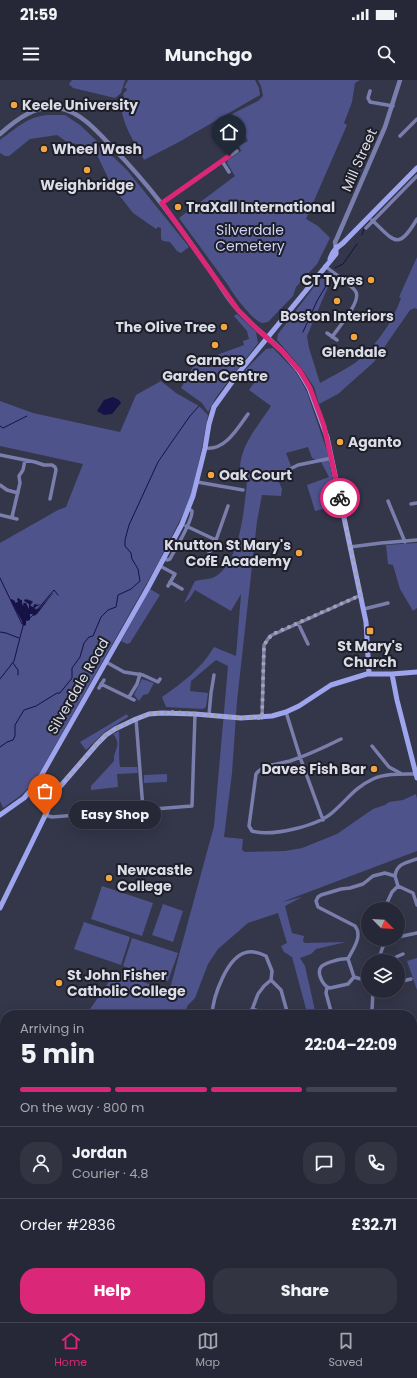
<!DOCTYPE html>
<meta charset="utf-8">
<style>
body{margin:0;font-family:Poppins,sans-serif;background:#333442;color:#f1f3f6;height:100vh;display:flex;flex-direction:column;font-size:15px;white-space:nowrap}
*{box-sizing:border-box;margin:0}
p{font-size:13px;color:#a4a6ad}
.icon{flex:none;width:22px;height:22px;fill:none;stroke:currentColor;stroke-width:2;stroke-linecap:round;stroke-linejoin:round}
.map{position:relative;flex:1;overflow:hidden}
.sheet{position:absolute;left:0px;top:930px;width:417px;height:312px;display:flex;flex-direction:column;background:#272837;border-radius:16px 16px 0 0;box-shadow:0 4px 16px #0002,0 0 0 1px #434452}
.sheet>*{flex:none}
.needle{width:26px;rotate:114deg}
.controls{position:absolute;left:361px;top:822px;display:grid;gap:8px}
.controls a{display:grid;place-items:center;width:44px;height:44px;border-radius:50%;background:#272837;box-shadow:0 4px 16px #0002,0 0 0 1px #434452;font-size:20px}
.pin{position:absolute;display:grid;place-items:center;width:34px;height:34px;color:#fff;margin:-41px -17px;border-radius:50% 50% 50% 0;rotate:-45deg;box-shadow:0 0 4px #0007}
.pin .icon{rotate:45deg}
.courier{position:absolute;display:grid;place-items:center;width:40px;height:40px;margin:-20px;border:3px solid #db2777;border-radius:50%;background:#fff;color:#222;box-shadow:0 1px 5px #0007}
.bubble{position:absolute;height:28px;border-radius:14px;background:#272837;box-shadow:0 4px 16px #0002,0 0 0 1px #434452;font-size:13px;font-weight:700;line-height:28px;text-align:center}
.summary em{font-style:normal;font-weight:700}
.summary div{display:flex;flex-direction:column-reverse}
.summary{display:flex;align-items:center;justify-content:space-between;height:68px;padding:0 20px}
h1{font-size:26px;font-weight:700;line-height:30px}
.bar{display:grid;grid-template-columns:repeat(4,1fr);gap:6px 4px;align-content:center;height:48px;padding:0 20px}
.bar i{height:5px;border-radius:3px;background:#434452}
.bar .selected{background:#db2777}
.bar p{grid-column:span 4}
.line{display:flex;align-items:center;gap:10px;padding:0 20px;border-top:1px solid #434452}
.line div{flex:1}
.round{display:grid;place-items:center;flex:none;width:42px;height:42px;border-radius:16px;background:#333442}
.cta{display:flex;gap:8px;margin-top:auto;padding:8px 20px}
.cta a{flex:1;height:46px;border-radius:16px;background:#db2777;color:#fff;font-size:16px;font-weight:700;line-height:46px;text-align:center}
.cta a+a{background:#333442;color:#f1f3f6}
.status{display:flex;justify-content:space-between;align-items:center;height:28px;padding:0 20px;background:#272837;direction:ltr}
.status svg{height:11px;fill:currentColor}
header{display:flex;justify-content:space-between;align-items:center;height:52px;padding:0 20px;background:#272837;font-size:18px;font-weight:700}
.tabs{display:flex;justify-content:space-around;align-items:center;height:56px;border-top:1px solid #434452;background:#272837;font-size:11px;color:#a4a6ad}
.tabs a{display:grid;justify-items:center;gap:2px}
.tabs .selected{color:#db2777}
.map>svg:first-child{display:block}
.green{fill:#4f538c;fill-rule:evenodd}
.water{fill:#161147}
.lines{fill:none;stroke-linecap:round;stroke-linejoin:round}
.stream{stroke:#161147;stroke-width:1}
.minor{stroke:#797eac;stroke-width:3.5}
.tertiary{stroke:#797eac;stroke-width:4.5}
.secondary{stroke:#9ea5ee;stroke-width:5}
.trunk{stroke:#d4d8f7;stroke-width:6}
.done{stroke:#a0a2b0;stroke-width:4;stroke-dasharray:0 7.2}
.route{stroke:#db2777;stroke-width:5}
.poi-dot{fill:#f2a541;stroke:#1d1e27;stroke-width:1.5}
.labels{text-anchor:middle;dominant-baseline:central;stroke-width:4;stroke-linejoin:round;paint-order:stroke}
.poi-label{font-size:14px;font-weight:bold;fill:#dadce7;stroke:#1d1e27;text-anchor:start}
.street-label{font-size:14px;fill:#dadce7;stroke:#1d1e27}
.park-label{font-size:14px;fill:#cdd2f6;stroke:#1d1e27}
</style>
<div class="status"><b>21:59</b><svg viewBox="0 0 49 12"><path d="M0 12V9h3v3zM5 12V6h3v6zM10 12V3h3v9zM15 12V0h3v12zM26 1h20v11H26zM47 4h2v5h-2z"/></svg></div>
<header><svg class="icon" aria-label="menu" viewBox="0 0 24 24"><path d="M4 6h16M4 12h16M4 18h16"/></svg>Munchgo<svg class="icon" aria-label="search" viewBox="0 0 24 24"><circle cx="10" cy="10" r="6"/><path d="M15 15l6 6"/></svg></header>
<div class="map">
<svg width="417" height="1242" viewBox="0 0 417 1242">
<rect width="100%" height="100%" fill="#343649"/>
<!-- green -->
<path class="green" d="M72,0H125L121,13L115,18L73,8L69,4Z
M128,0H255L259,8L260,15L179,62L144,80C137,67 114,32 124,18L123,14L127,10L126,8H124Z
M258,0H360L355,3L352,22L344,43L347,45L306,139L318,146L330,158L317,184L296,207L293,216L268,242C266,242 264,243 262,243C253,241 232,213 228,205L179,138L235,96L227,83L228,80L241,71L239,66L248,61L238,42L232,34L258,21L263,16L261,6Z
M47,35H65L80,45L127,90L189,167L181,173L177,171L170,162L163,161L161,159V148L158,147L156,149L133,133L112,106L97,75L90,68L81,65L67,62L57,55L30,59L9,76H5L0,73V60L1,59C17,48 27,37 47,35Z
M417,177V229L415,228L410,230L374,282L338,314L319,324L314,307L302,289L277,260L278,254L323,195L329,192L333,195L307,256L309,268L320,303C331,297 344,290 355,283C375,267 393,242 401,218L399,217Z
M237,234L256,252L258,263L217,316L208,332L202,323L181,308L195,283L244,265L243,261L249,259L247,251L234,236Z
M273,268L296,292L307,312L327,371L338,425L315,431L307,405L329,397L321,382L312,378L308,367L286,373L291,386L276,395L282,409L281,416L262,415L257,441L237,621L232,693L224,757L243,759L242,770L245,772L285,771L302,768L337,754L373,729L385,725L389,722L403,720L416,714L417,719V771L282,822L302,817L285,826L292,853L304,856L303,861L305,863L346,862L316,869L311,874L300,878L305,886L316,935H309L306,929L292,877L284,872L281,866L287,863L278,833L248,843L218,869L208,884L195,918L188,925L183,935H86L116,891L169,912L214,746L228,586L216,580L191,601L190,611L208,613L206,627L203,629L166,627L162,617C182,603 202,588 214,567L236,576L241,514L231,531L195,510L189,519L184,523L195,501C201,499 211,500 216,496C242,481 245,419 248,392L240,391C239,366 259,345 271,326L249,310L256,300L245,290L266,269Z
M161,301L176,313L199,326L208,335L202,367L190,420L179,442L157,485L35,701L20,716L3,728L0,721V463L58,430L66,427L83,384L0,366V321L33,333L120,352L136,315ZM53,513V514L33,535V533L30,534L29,540L26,541L24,546H23L22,541L11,521L12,519L16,523L18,522L19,519L22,522V524L24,526V524L29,529V524L27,519L33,521L30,525L32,527L34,525L38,524L34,528L38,529Z
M417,463V528L413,531L400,509L393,485L388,484L386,465Z
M150,509L160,515L130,563L127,564L121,561Z
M142,599L154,603L148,614L143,615L139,621L134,615Z
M127,634L128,637L106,651L86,670L80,662Z
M119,651C120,663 118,674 120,687H137L138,693L117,694L118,707L91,710V706L114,681C113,669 123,666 113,654Z
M167,694V702L144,703V695Z
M102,806L153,823L142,856L91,839Z
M163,824L183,831L173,862L152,855Z
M84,842L130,857L121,885L74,869Z
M132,858L178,873L168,901L123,886Z
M417,878V910L407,881Z
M412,972L417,973V1005L412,1004Z
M20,1237H111L124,1242H19L18,1241Z"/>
<!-- water -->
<path class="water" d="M113,317L119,320L121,323L112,334L104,335L97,331L104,320Z
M53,513L37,534L34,536L32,534H30V540L26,541V545L23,546L22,541L11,521V519L15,521V523L18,522L17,519L18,518L21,520H22V524L24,526L23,523H26L29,529V524L24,521L25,519L33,522L30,525L32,527H34V524L37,525L41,524L34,528L36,530L40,528Z"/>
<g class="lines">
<!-- stream -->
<path class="stream" d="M362,155L364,149
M335,188L343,184L357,164
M303,252L317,221L326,206L329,195
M0,346L3,348L27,336
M0,498L22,544
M37,530L54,510L58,515
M29,539L34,534
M0,552L6,553L19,558
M13,583L18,590V595
M0,599L14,581L23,546
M0,667L7,662L13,660L15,656V645L24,630L36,626L57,613H60L72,598V588L80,577L84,563L89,557L93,556L101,537L108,530L116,527L118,515L131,509L140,501L138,489L132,479L131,473L125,466V460L129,445L158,382L171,363L190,336L199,326"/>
<!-- minor -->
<path class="minor" d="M370,11L368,18L370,22L393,26
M400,56L417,39
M222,81L229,92
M162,123L237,71
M372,140C395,162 398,171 417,139
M366,148L417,96
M325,186C332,192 353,206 356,212C361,222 338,248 332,257
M327,253L337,260
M205,368C225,371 238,348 248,334
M0,375L35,382L44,385H52L55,387L56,390L50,419
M284,392L298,385L332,378
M197,402L243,410
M0,405L7,410L18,413
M388,421L405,462
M411,424L417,423
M0,435L17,439
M12,437L20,403L19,396L23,390L25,380
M186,446L216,460
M350,467L381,463L417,460
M208,475L216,460L228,426
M164,478L167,480L170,479C175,469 193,441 192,431L189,429
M160,486L175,494L168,506
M170,502L182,509
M364,529L388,523
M298,543L308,564
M106,582L124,592L143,595L158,602L160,599
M101,604L134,620
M99,608L104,600
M129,617L137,604L140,594
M286,632L300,677L323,740
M209,635L211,613L214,595
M262,638L264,565L270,556L361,515
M136,639L143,729
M341,659C325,667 308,675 290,681C279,684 263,684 256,694L249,746L252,751C271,757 318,746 333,732C348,719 354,708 373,699C386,693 402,694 416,694
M372,666L389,687L400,693
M45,735L52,737L192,726L195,634
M395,796C397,783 406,783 417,779
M385,827L392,812L398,806
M398,857L417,853
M348,879C353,869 363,856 355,846L318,827L316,821L318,817L321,815L341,809L350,808L363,804L373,796L385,793L395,796L398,806L413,813L417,825
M348,879C342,878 324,883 321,887C316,894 324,907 330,908L348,904L354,897
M348,879L354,897L368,901
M379,881C381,872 382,863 391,859
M395,881L396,877L403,874
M271,900L281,910L288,935
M398,902L411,899
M327,907L326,913L332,935
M252,929L258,931L260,935
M212,935C213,917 227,875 248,872C255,871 260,873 266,876L272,891L271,900L264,906L258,914L250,935
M368,935L372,930L373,911
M0,946L5,949
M412,1007H417
M412,1055L417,1056
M189,1242L190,1237
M326,1242L330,1237"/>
<!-- tertiary -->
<path class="tertiary" d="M0,54C17,39 35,25 59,28C81,32 98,52 112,67C149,104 179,146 209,189C216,199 222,209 229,219C240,234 253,246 268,258
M336,167L335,162L337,158L385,47L400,0
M266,1242L270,1237"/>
<!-- secondary -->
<path class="secondary" d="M330,179C334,167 339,168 346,160L417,88
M268,258L282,271L299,291L309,308L327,357L366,542L369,593
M392,594L397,620L417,698
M29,713L42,725L48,728
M0,735L24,718L37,703L149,506L182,444L193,416L205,368L209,344L214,327L240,291L336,174V167
M0,828L58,709L97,664L106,655L115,649L136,639L149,634L162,633L195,634L241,638L272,636L286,632L299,626L331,605L367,594H392L417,592"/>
<!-- trunk -->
<path class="trunk" d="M0,1100L5,1103
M0,1108L5,1111
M412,1207H417
M412,1213H417"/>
</g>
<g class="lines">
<!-- done -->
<path class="done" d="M45,735L62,704L97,664L106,655L115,649L136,639L149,634L173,632L241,638H262L264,566L267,560L273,554L361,515L340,418"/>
<!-- route -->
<path class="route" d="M229,76L162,123L238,230L257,249L282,271L300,291L310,308L324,346L340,418"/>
</g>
<!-- markers -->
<g class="poi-dot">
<circle cx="14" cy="25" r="4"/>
<circle cx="44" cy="69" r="4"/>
<circle cx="87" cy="90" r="4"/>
<circle cx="178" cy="127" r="4"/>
<circle cx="371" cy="200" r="4"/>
<circle cx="337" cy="221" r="4"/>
<circle cx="224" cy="247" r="4"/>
<circle cx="354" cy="257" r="4"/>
<circle cx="215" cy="265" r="4"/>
<circle cx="340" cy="362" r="4"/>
<circle cx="211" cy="395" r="4"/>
<circle cx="299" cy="473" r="4"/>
<rect x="366" y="547" width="8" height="8" rx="2"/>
<circle cx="374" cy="689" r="4"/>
<circle cx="109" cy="798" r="4"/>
<circle cx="59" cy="903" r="4"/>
</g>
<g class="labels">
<!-- poi labels -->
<g class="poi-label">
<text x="22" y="25">Keele University</text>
<text x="52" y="69">Wheel Wash</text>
<text x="87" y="105" text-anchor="middle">Weighbridge</text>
<text x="186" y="127">TraXall International</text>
<text x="363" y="200" text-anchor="end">CT Tyres</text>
<text x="337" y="236" text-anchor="middle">Boston Interiors</text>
<text x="216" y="247" text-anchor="end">The Olive Tree</text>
<text x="354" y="272" text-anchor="middle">Glendale</text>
<text x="215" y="280" text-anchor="middle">Garners<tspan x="215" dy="16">Garden Centre</tspan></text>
<text x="348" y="362">Aganto</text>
<text x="219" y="395">Oak Court</text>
<text x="291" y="465" text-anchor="end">Knutton St Mary's<tspan x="291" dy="16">CofE Academy</tspan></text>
<text x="370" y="566" text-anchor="middle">St Mary's<tspan x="370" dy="16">Church</tspan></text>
<text x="366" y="689" text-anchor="end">Daves Fish Bar</text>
<text x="117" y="790">Newcastle<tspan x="117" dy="16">College</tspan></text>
<text x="67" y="895">St John Fisher<tspan x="67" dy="16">Catholic College</tspan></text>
</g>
<!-- street labels -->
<g class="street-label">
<text transform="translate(359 80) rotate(-66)">Mill Street</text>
<text transform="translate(78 606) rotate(-60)">Silverdale Road</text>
</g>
<!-- park labels -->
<g class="park-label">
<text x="250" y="150">Silverdale<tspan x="250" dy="16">Cemetery</tspan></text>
</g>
</g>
</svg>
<div class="controls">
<a><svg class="needle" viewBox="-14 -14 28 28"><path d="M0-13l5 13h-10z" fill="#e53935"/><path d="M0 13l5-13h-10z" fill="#a4a6ad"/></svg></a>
<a><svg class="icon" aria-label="layers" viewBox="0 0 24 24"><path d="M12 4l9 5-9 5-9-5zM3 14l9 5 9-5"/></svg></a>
</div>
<div class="pin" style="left:45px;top:735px;background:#ea580c"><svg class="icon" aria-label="bag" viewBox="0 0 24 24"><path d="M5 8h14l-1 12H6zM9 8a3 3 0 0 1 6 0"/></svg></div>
<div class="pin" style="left:229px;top:76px;background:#1f2937"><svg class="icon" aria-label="home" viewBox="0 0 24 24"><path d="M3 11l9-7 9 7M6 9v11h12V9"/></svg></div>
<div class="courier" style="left:340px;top:418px"><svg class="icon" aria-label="bike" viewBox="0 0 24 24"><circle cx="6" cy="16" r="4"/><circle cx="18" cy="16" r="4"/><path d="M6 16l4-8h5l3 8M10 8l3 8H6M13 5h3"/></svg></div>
<div class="bubble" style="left:69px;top:721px;width:92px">Easy Shop</div>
<section class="sheet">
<div class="summary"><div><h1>5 min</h1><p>Arriving in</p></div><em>22:04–22:09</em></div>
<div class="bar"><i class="selected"></i><i class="selected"></i><i class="selected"></i><i></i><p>On the way · 800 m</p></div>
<div class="line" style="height:72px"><a class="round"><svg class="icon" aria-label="person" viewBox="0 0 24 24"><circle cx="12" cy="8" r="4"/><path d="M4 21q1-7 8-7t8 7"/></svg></a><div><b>Jordan</b><p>Courier · 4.8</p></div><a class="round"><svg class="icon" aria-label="chat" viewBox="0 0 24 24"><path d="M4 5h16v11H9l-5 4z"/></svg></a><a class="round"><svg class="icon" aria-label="phone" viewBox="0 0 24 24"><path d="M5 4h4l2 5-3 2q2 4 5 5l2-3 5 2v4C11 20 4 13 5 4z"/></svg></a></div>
<div class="line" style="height:52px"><div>Order #2836</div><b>£32.71</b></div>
<div class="cta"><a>Help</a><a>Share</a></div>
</section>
</div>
<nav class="tabs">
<a class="selected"><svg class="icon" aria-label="home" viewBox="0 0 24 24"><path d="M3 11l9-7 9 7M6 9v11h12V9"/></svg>Home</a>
<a><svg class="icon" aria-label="map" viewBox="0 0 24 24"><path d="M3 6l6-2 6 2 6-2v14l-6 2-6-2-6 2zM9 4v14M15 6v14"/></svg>Map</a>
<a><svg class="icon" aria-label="saved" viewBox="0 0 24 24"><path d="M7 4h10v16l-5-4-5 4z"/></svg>Saved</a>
</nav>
